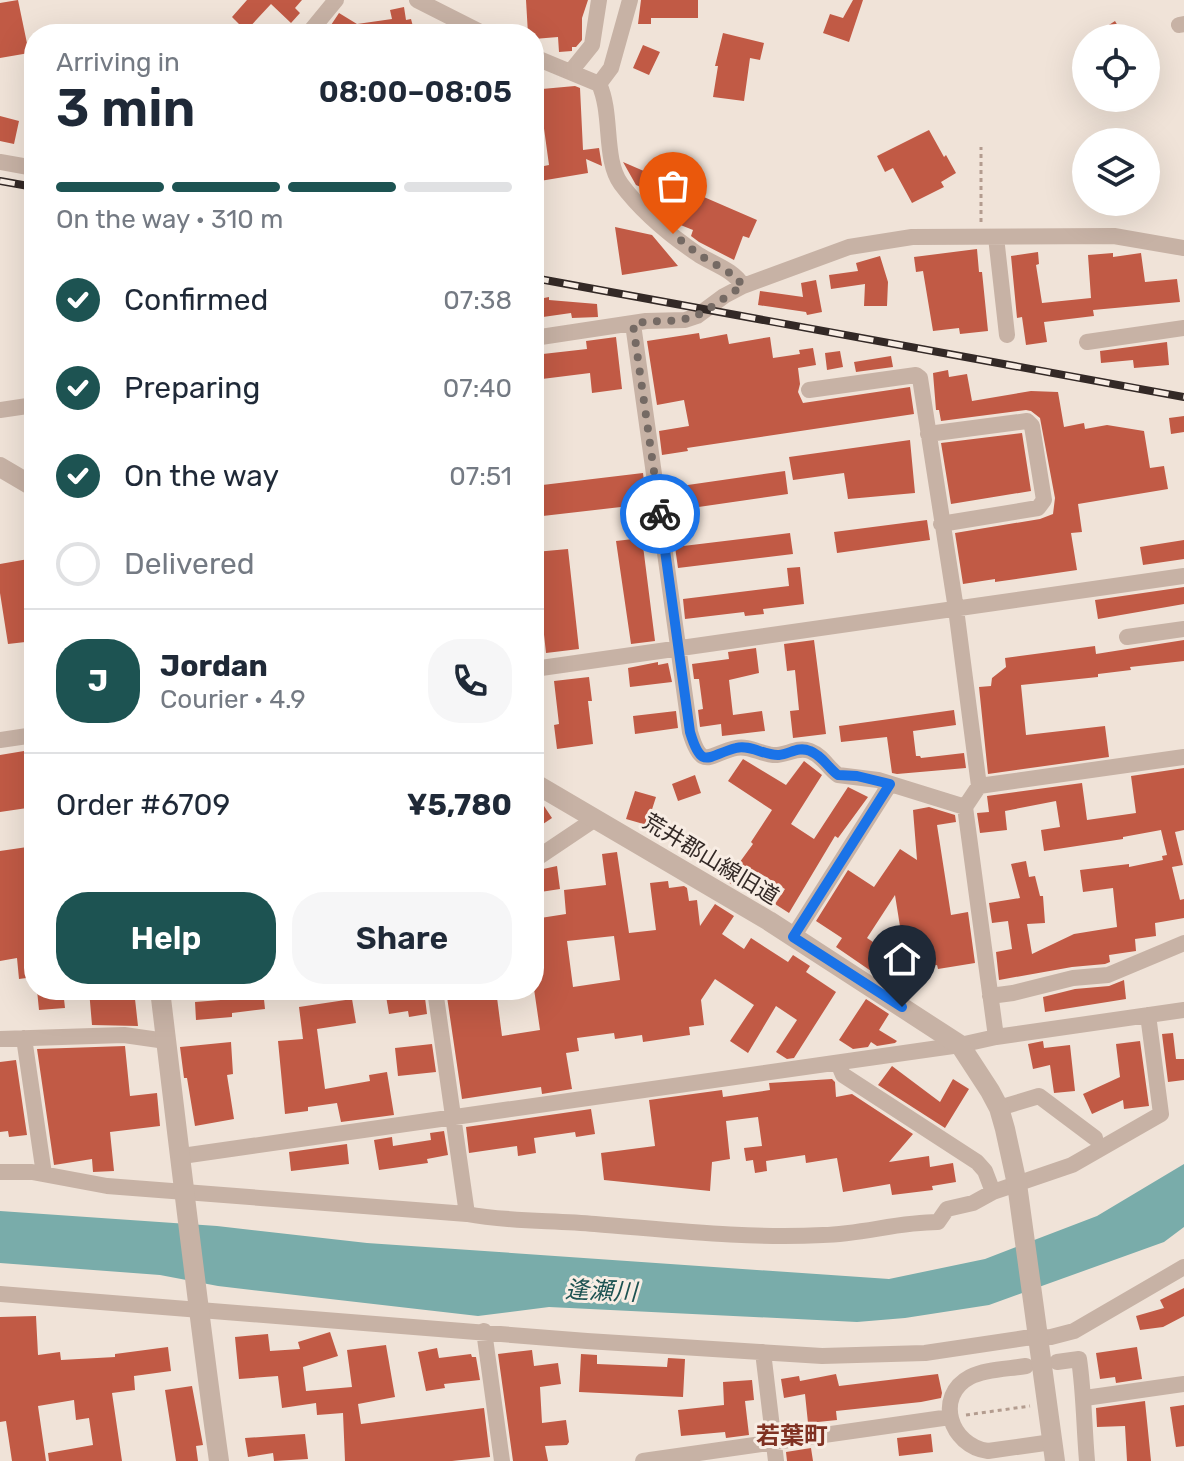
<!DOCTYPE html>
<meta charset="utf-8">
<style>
body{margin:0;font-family:Rubik,"Noto Sans JP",sans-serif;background:#f6f6f7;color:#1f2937;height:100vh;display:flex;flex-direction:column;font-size:30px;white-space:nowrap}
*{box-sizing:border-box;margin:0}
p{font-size:26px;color:#747a83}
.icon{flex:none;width:44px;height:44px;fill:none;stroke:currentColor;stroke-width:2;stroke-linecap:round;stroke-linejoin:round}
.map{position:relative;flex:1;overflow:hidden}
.panel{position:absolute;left:24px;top:24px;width:520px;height:976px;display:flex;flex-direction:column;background:#fff;border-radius:32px;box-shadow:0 8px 32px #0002}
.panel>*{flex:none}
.buttons{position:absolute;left:1072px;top:24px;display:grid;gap:16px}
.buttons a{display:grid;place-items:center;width:88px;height:88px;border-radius:50%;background:#fff;box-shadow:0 8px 32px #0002;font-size:40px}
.pin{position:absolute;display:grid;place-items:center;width:68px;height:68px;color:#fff;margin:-82px -34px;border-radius:50% 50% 50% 0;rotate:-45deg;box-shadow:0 0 8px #0007}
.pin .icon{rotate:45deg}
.courier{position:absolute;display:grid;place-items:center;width:80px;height:80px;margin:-40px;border:6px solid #1a73e8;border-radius:50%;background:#fff;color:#222;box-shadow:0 2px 10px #0007}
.summary em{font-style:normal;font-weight:600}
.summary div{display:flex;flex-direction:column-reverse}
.summary{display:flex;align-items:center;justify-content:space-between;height:136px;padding:0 32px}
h1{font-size:52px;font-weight:600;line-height:60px}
.bar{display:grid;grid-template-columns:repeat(4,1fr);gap:12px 8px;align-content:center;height:96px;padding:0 32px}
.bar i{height:10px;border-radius:6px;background:#e0e1e3}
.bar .current{background:#1d5352}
.bar p{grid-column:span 4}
.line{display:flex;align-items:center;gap:20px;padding:0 32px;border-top:2px solid #e0e1e3}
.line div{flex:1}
.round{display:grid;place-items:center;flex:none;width:84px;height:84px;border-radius:32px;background:#f6f6f7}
ol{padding:0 32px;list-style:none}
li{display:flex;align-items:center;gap:24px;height:88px}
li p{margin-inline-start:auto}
li .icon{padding:8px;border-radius:50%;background:#1d5352;color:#fff;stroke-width:4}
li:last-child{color:#747a83}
li i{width:44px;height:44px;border:4px solid #e0e1e3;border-radius:50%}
.primary-button{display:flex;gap:16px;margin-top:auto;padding:16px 32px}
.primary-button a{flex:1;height:92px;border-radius:32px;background:#1d5352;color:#fff;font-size:32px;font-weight:600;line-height:92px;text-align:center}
.primary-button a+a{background:#f6f6f7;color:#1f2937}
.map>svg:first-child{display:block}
.water{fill:#79acaa}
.building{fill:#c15a45;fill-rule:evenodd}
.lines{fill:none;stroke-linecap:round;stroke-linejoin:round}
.path{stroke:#b39c8f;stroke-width:3;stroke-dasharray:4 4;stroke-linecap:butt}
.minor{stroke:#c7b2a5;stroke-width:16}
.tertiary{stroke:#c7b2a5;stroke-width:20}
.rail-casing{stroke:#332926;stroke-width:8}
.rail{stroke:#f8ede4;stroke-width:5;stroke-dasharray:15;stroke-linecap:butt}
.done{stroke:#756a64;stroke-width:8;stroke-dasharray:0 14.4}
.route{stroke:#1a73e8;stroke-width:10}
.labels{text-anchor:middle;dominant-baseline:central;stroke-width:6;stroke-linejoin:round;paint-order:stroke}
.street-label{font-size:22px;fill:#332926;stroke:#f8ede4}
.water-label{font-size:24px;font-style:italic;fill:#1d5352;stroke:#f8ede4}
.neighbourhood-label{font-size:24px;font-weight:bold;fill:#7f3122;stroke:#f8ede4}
</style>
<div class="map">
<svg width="1184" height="1461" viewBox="0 0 1184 1461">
<rect width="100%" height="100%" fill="#f0e3d8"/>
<!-- water -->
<path class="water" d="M1184,1164V1227L1164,1242L989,1305L905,1318L857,1322L549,1307L478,1316L218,1286L160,1275L0,1263V1211L217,1226L367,1243L889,1279L985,1259L1097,1216Z"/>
<!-- building -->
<path class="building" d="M18,0L29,53L0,58V3Z
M247,0H302L295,8L300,13L291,23L271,4L246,31L232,17Z
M526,0H588L582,18V40L576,47H572V51L559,52L558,37L534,39V34H528Z
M641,0H698V18H651V24H638Z
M853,0H863L849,42L823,33L830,14L843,18Z
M404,7L406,20L411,19L415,34H325L339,13L357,24L392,19L390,10Z
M1115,21L1125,38H1089Z
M723,33L764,43L760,60L750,58L744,101L713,97L718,66H715Z
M643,45L660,52L649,75L633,68Z
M575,86L580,88L583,150L599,148L602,166L586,159L588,173L534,182V168L549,165L542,114L534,116V100L543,99L542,89Z
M0,116L19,121L14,144L0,141Z
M929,130L944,157L946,155L956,173L941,182L944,187L912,203L893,168L885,172L877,156Z
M623,162L757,220L749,238L743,236L734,260L699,242L691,236L693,230L673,222L664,214L667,203L645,194L647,190L636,185Z
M615,227L652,235L678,266L622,275Z
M977,249L979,272H982L988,331L960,334L959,328L933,331L923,271L916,272L914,257Z
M1038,252L1039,264L1036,265L1042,303L1091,298L1088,255L1113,253V257L1141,253L1145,282L1177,279L1180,302L1093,310L1094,316L1044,322L1047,342L1026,345L1022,317L1017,318L1011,256Z
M880,256L888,282L887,306H864L865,284L831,289L829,275L858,271L856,263Z
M816,280L822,312L807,315L806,312L758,305L760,291L803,297L801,283Z
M549,297V300L597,304L598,317L572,318L571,313L536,318L534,300Z
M699,333L700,339L727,334L729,344L770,337L773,358L800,354L799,350L813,348L816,365L798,368L800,384L798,392L803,403L910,387L914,414L687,448L688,451L662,455L659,431L689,426L684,400L657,405L647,341Z
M616,337L622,389L592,393L590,373L534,380V355L587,349L586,341Z
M1167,342L1169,365L1134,368L1133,360L1101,363L1100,351Z
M840,351L843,367L827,370L825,353Z
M891,356L893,367L856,372L854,362Z
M948,370L949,377L967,374L972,401L1031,391L1058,392L1064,427L1084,423L1085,429L1107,425L1144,431L1150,468L1164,466L1168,489L1078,504L1082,532L1071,533L1077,570L995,582V579L963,584L955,533L1040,519L1053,514L1055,498L1040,418L1031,411L1026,410L941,421L939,410H936L933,373Z
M1184,416V432L1171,434L1169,418Z
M1022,433L1031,491L951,504L941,443Z
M910,440L915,493L848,499L844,473L793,480L789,457Z
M785,471L788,494L671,511L667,488Z
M643,473L647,504L534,517V486Z
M927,520L930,540L837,553L834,532Z
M790,533L793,554L678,568L675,547Z
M642,538L655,641L631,644L616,541Z
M1184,540V559L1143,565L1140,547Z
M568,549L579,649L546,653L535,552Z
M34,558V583L30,584L34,609V641L8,644L0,593V564Z
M800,567L804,604L763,609L764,614L745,616L744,612L685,619L683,599L789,586L787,568Z
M1184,587V604L1098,619L1095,600Z
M814,640L826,734L793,738L790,711L799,710L795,670L787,671L784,644Z
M1184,640V661L1130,667L1131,670L1098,674V677L1021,685L1026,735L1105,726L1109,757L988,774L979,687L991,686L992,678L1006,667L1005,658L1095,646L1096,654Z
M756,648L759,673L729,680L733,715L762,711L765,731L722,736L721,724L700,727L698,710L703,709L699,679H694L692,664L729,659L728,652Z
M658,662V665L668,663L672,682L630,687L628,668Z
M589,677L592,701H588L593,744L557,749L554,725L559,724L554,681Z
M954,710L956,725L913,731L916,756H920L921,758L964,753L966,768L897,774L892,773L887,737L841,742L839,726Z
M676,711L678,728L635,734L633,716Z
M24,751L26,766L34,765V807L0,812V755Z
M743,759L786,785L804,761L822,775L791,824L814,839L848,787L868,797L838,838L835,836L789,913L775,904L785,889L758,872L756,874L753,872L742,890L726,881L753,844L751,842L772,810L728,781Z
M1184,768V830L1175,832L1183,865L1172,867L1180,900L1184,899V918L1155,923L1156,936L1135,939L1136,951L1109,955L1110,962L1105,964L1072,967L999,980L996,952L1012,949L1008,921L992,923L989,903L1020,898L1011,864L1026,861L1029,877L1035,876L1040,896H1043L1045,923L1027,924L1032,954L1074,934L1117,927L1113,888L1083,892L1080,870L1129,864V867L1163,860L1162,856L1167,855L1161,830L1123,837V839L1044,851L1041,830L1060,827L1056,801L1005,811L1007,830L980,833L977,813L989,812L987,796L1082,783L1087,820L1136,813L1131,776Z
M695,775L701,793L678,801L672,784Z
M635,791L656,797L647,825L626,819Z
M534,798L542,803L552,818L534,830Z
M929,807L955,815L956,822L937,825L951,915L968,912L975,963L938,969L937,965L894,971L887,982L836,947L842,938L816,921L848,870L874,887L900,849L917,860L913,810ZM895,895L906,964L867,938Z
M34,846V977L19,979L17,958L0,961V851Z
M617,852L629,933L656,930L650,883L668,881L669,888L684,886L687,888L689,901L697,900L700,926L715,904L734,916L722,934L744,949L751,938L788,962L793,955L810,966L806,972L836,992L794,1058L787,1059L776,1052L797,1020L776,1006L748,1053L730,1041L754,1005L715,979L701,1000L704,1025L689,1027L690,1035L643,1042L642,1035L615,1039L614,1033L577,1038L579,1051L566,1053L572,1089L542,1094L541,1087L462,1099L446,990H496L502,1036L540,1030L534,989V919L566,914L564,890L606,885L602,854ZM614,936L620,980L573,987L567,941Z
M557,866L560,889L534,893V871Z
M1124,980L1126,999L1045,1012L1043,997L1075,989L1109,986Z
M37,990H63L65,1008L39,1010Z
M89,990H134L138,1026L92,1025Z
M245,990H263L265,1009L232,1013V1017L196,1020L195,1002L246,998Z
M385,990H424L427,1014L409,1017L408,1011L389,1014Z
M352,999L356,1023L317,1029L325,1089L370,1081L369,1075L387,1072L394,1115L341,1122L337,1103L308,1107V1111L285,1114L278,1041L303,1039L299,1007Z
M866,999L889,1014L879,1030L897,1041L895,1043L877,1046L871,1042L868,1047L853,1049L839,1040Z
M1173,1033L1176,1059H1184V1080L1168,1082L1162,1034Z
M1043,1041L1044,1048L1070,1045L1075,1091L1054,1093L1050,1065L1033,1069L1028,1044Z
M1140,1041L1149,1106L1124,1109L1123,1100L1092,1114L1083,1094L1120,1077L1116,1044Z
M231,1042L233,1074L227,1075L234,1119L195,1126L187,1078H184L180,1047Z
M432,1044L436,1072L398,1076L395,1048Z
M125,1046L130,1096L157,1093L160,1126L110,1132L114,1171L93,1172L92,1159L54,1165L37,1049Z
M16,1060L27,1135L9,1137L8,1131L0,1132V1062Z
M892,1066L940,1102L953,1079L969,1089L945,1128L878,1085Z
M832,1079L835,1082L836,1097L852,1094L913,1134L889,1162L929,1156L930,1167L953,1163L956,1182L932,1186L933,1190L892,1195L890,1184L843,1192L837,1158L806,1163L805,1155L766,1161L767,1171L755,1173L753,1160L746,1161L744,1148L762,1146L758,1117L726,1121L730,1159L712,1162L710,1191L604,1180L601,1153L655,1146L649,1100L722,1090L723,1097L770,1090L769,1083Z
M591,1109L595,1134L576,1137L575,1132L534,1138L536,1153L518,1156L517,1146L469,1153L466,1127Z
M444,1131L448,1155L427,1159L428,1163L379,1170L374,1140L392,1137L393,1146L431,1140L430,1133Z
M347,1144L349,1164L291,1171L289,1152Z
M1184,1288V1316L1163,1327L1140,1330L1136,1316L1164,1308L1160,1300Z
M36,1316L38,1355L60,1352L61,1360L115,1357V1354L168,1347L171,1371L134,1376L135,1390L112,1393L122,1461H49L48,1453L93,1445L89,1418L76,1420L74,1400L38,1406L46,1461H12L6,1421L0,1422V1317Z
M330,1332L338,1356L303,1367L306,1391L352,1387L347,1350L386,1345L395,1397L358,1404L361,1424L484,1408L490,1457L452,1461H345L343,1413L317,1415L316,1403L282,1408L278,1376L239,1379L235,1337L268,1334L270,1351L300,1349L298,1342Z
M1137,1347L1142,1379L1116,1383L1115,1377L1100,1379L1096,1353Z
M437,1348L439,1358L471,1354L472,1357H476L480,1380L444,1384L445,1388L426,1391L418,1352Z
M532,1350L534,1366L558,1363L561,1384L540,1387L542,1423L566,1420L569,1442L567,1445L545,1446L548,1461H513L498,1354Z
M581,1354L597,1355V1364L667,1367L668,1358L685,1359L683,1397L579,1392Z
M836,1374L839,1386L938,1374L942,1393L941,1398L921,1402L836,1411L837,1420L808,1423L805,1394L784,1398L781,1379L799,1376L800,1381Z
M752,1380L754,1400L745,1401L749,1435L726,1438L725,1432L681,1436L678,1410L724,1405L723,1382Z
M192,1386L203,1445L196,1446L198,1461H176L165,1390Z
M1145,1401L1151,1461H1127L1125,1426L1097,1427L1096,1408Z
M1184,1405V1446L1176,1447L1170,1407Z
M305,1434L308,1459L274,1461L273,1453L248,1457L245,1438Z
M931,1434L933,1452L899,1456L897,1438Z
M811,1448L813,1461H787L786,1452Z"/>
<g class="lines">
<!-- path -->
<path class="path" d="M981,222V147
M966,1415L1030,1406"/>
<!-- minor -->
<path class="minor" d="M417,0L484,34
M1179,25L1184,24
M308,34L336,0
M534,57L599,84C613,114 603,159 621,184C641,211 671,236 699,255C713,264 734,270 743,286
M571,71L592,45L599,0
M599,84L611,68L630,0
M0,162L34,168
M996,237L1007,335
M633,324L690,732C702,772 709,754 736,748C748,745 761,754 773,755C786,756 797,746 810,751C823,756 828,768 838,775L878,780L965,807
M534,338L646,321L685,320L697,316L724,296L743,286L849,247L912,237L1114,236L1184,248
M1087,342L1184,328
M809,390L916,375L920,378L956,609L979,786L965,807L996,1037
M0,410L34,405
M928,434L1027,421L1032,426L1044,500L1038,508L941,524
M1127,637L1184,629
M534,669L1184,576
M0,740L34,735
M979,786L1184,757
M534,860L595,819
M793,937L890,784
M435,990L467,1214
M990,996L1013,993L1073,978L1108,975L1184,943
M24,1038L44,1174
M0,1039L124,1035L166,1041
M838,1063L843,1075L977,1162L985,1171L993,1192
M999,1108L1039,1096L1095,1138
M182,1156L960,1045L996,1037L1184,1010
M0,1172H32L107,1186L467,1214C509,1222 553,1220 595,1224C671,1230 747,1239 823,1235C862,1234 899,1222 938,1222L947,1209L973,1203L993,1192L1072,1165L1161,1114L1148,1015
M0,1294L587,1341L822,1356L925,1353L1025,1338L1051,1337L1074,1331L1184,1267
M484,1331L502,1461
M763,1352L776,1461
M1057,1362L1079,1359C1084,1393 1084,1426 1087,1461
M1026,1366C1008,1369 985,1369 970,1377C934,1396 950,1446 988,1451L1052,1442
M1085,1398L1184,1384
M643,1461L950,1417"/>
<!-- tertiary -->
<path class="tertiary" d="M0,467L34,487
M534,783L769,921L960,1045L990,1091L999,1108L1005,1129L1017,1184L1055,1461
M160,990C179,1147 197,1304 219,1461"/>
<defs>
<path id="rail" d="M0,181L34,187
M534,278L1184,397"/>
</defs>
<!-- rail casing -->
<use href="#rail" class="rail-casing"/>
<!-- rail -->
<use href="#rail" class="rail"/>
</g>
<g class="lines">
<!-- done -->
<path class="done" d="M660,514L633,324C652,319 671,323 689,318C706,314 726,295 743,286L735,276L698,254L673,234"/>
<!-- route -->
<path class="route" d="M660,514L690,732C702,772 708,755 736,748C750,744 765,756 779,755C790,754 798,746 810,751C823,756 828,768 838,775L857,776L890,784L793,937L902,1007"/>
</g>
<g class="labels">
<!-- street labels -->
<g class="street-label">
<text transform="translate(711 859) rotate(31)">荒井郡山線旧道</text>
</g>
<!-- water labels -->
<g class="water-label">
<text transform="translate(601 1291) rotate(2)">逢瀬川</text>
</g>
<!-- neighbourhood labels -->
<g class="neighbourhood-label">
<text x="792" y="1436">若葉町</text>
</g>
</g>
</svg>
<div class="buttons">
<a><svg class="icon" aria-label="locate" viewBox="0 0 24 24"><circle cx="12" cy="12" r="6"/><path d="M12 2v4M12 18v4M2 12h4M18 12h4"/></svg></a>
<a><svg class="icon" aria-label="layers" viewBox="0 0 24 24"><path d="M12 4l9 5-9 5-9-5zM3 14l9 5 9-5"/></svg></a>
</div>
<div class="pin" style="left:673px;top:234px;background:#ea580c"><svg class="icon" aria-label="bag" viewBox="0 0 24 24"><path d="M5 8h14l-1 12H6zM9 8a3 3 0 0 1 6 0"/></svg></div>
<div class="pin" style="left:902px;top:1007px;background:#1f2937"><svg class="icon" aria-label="home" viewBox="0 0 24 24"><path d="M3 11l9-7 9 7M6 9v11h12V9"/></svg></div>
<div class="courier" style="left:660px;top:514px"><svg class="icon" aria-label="bike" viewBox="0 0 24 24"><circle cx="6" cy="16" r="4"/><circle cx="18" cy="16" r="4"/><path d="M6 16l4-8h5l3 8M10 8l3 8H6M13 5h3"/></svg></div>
<section class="panel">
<div class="summary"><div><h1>3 min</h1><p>Arriving in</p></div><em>08:00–08:05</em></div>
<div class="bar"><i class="current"></i><i class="current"></i><i class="current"></i><i></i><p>On the way · 310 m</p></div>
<ol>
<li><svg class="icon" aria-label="check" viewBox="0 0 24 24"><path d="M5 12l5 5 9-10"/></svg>Confirmed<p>07:38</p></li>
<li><svg class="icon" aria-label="check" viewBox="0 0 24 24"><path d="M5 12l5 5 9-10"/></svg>Preparing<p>07:40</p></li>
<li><svg class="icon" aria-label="check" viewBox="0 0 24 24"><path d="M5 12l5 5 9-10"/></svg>On the way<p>07:51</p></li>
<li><i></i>Delivered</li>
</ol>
<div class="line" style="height:144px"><b class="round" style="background:#1d5352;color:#fff">J</b><div><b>Jordan</b><p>Courier · 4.9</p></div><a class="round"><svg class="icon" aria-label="phone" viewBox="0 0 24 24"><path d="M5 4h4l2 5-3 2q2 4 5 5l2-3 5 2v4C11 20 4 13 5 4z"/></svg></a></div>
<div class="line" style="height:104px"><div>Order #6709</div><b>¥5,780</b></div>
<div class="primary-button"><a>Help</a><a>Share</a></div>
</section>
</div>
